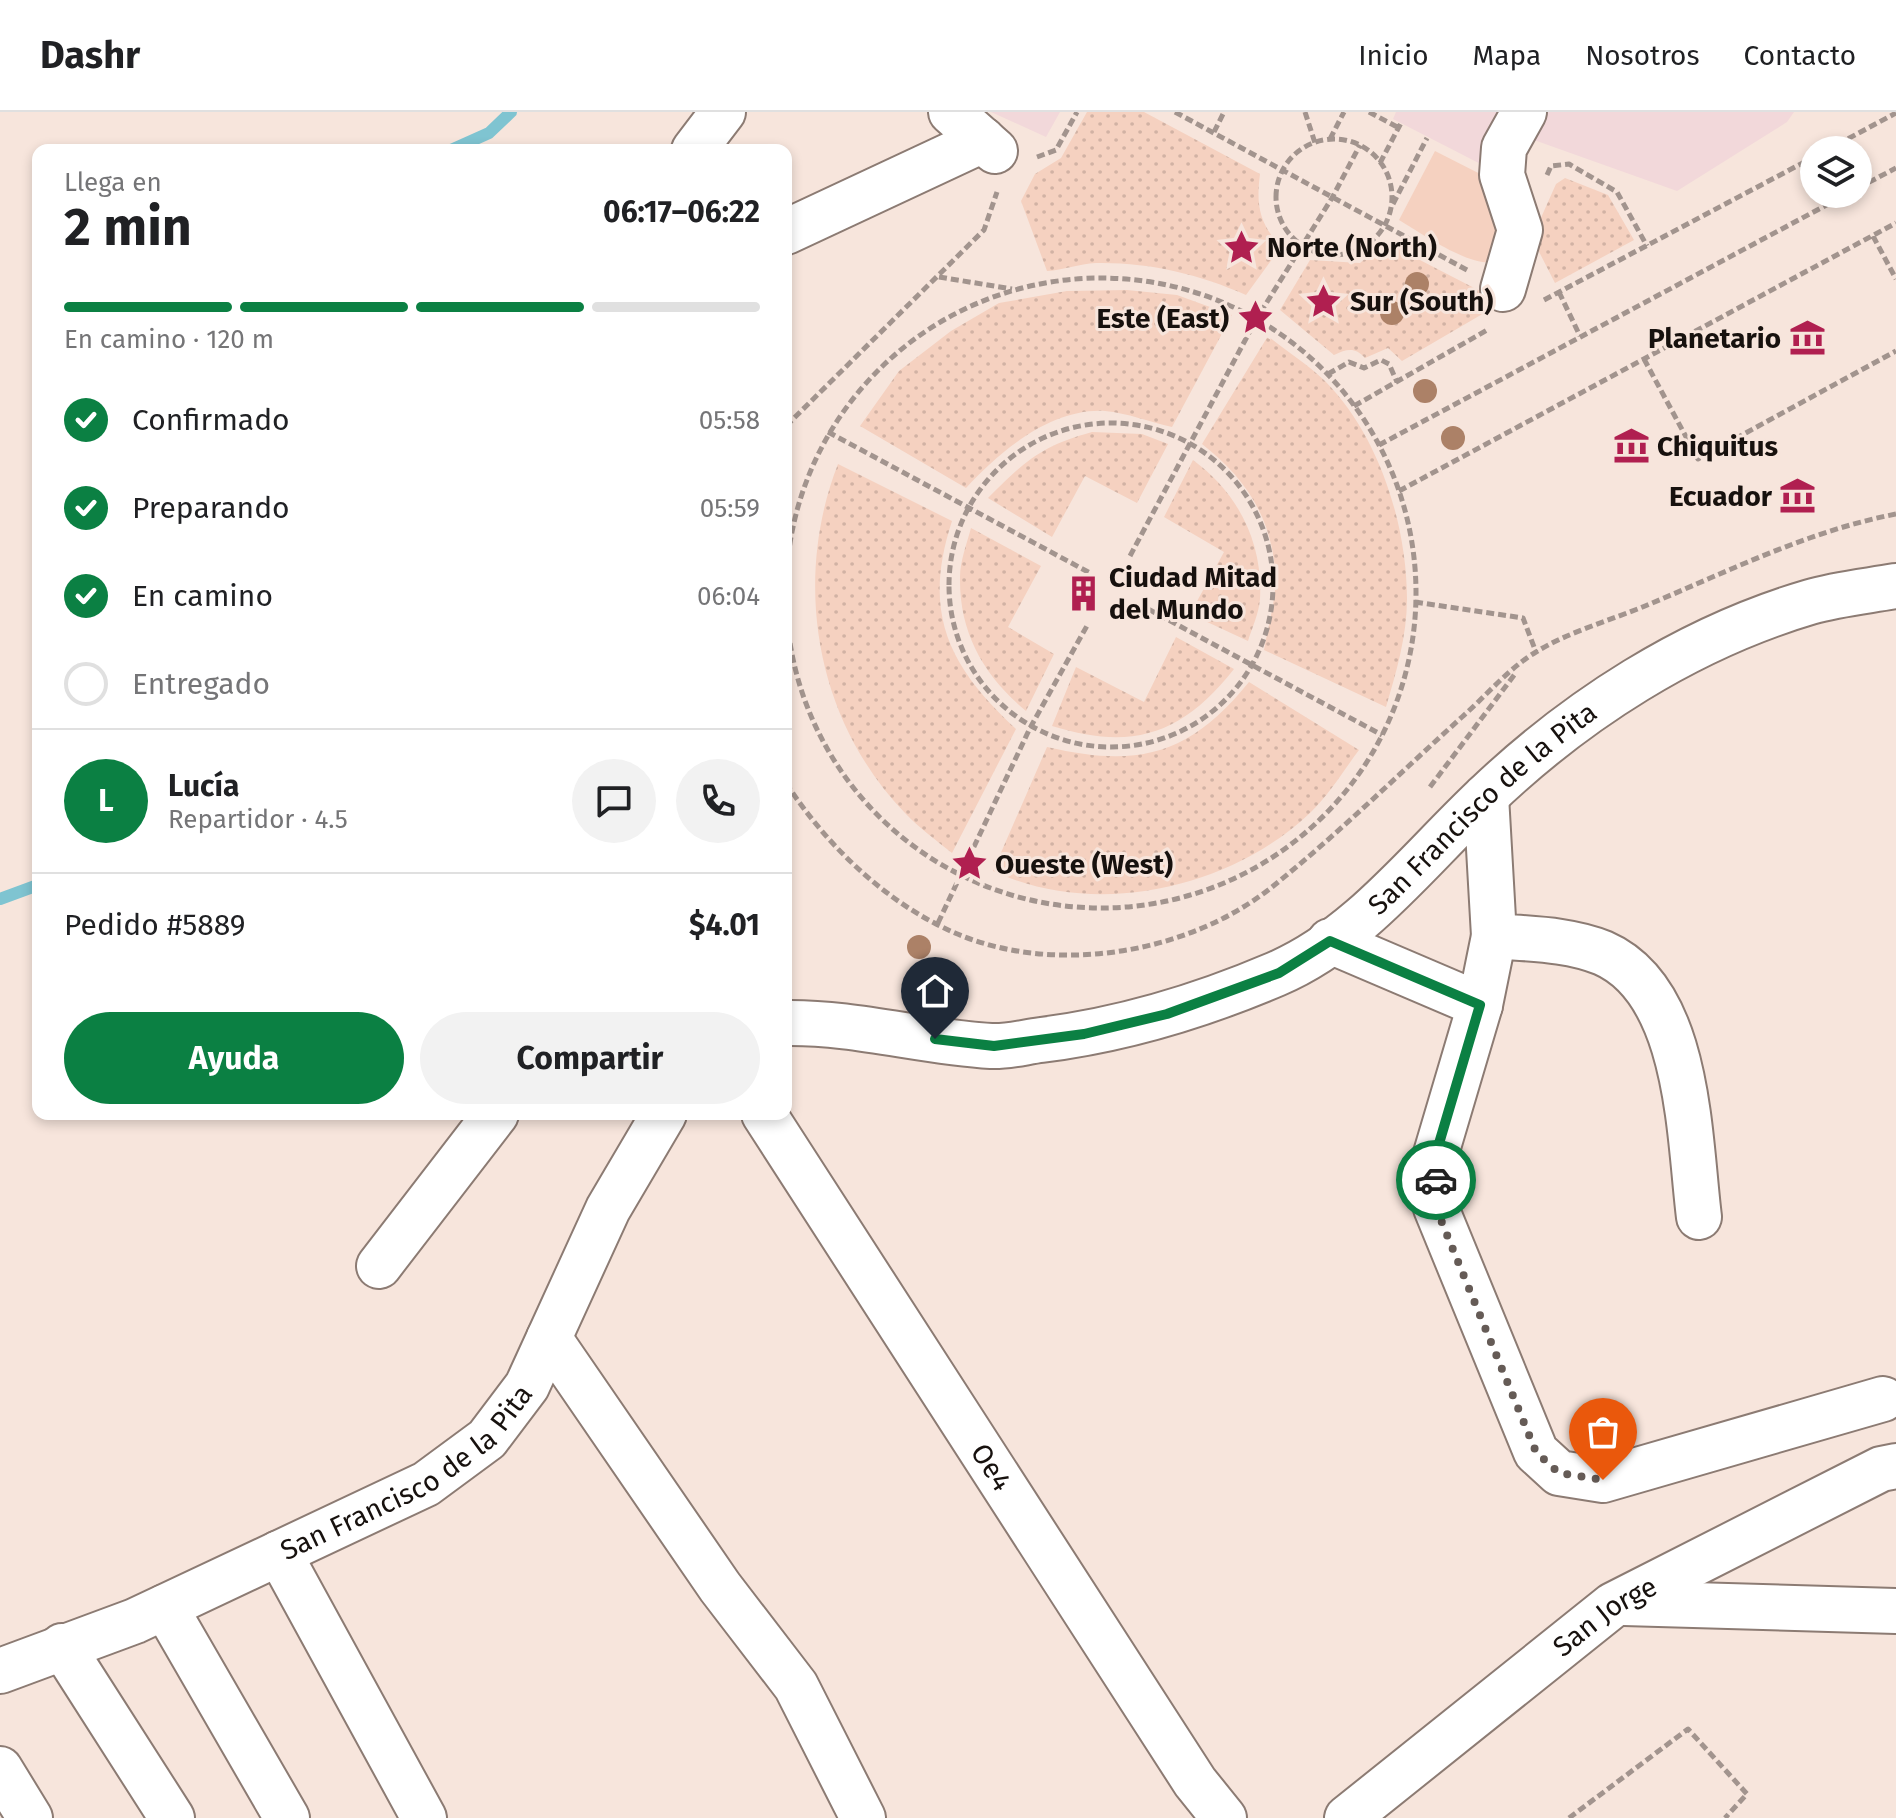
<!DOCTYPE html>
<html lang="es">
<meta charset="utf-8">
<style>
body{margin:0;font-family:"Fira Sans",sans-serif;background:#f2f2f2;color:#202124;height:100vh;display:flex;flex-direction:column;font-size:30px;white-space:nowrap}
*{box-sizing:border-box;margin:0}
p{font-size:26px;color:#757577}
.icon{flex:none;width:44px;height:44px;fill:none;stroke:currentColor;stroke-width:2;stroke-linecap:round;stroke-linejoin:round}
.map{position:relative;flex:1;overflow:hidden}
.sheet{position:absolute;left:32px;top:32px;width:760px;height:976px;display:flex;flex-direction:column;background:#fff;border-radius:16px;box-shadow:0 4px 12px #0003}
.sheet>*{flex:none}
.controls{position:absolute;left:1800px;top:24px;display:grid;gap:16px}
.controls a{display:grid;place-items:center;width:72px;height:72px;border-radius:50%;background:#fff;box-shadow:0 4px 12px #0003;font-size:40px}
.pin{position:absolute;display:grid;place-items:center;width:68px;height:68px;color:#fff;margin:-82px -34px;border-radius:50% 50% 50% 0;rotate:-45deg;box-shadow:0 0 8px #0007}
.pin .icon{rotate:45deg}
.courier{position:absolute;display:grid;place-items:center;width:80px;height:80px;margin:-40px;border:6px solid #0b8043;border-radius:50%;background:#fff;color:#222;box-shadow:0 2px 10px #0007}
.head em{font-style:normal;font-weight:700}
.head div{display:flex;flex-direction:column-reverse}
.head{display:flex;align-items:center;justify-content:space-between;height:136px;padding:0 32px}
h1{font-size:52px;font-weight:700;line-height:60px}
.bar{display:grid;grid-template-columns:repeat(4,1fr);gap:12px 8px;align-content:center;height:96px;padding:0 32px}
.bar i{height:10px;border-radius:6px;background:#e0e0e0}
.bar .on{background:#0b8043}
.bar p{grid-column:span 4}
.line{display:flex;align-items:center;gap:20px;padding:0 32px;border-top:2px solid #e0e0e0}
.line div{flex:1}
.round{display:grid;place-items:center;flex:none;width:84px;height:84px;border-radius:42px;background:#f2f2f2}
ol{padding:0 32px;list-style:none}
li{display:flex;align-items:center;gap:24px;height:88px}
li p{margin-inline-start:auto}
li .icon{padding:8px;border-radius:50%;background:#0b8043;color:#fff;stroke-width:4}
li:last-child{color:#757577}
li i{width:44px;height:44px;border:4px solid #e0e0e0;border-radius:50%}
.primary-button{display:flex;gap:16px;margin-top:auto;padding:16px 32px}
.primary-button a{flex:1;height:92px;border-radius:48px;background:#0b8043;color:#fff;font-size:32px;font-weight:700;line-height:92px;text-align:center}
.primary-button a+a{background:#f2f2f2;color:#202124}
header{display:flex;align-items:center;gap:48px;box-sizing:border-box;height:112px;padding:0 40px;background:#fff;border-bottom:2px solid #e0e0e0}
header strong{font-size:38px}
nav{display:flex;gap:44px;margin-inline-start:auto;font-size:28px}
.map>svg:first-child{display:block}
.commercial{fill:#f2d8da}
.grass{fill:url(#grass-dots)}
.garden{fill:#f5d1c0}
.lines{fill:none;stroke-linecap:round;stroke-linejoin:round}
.stream{stroke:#7fc4d1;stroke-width:12}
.minor-casing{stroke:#8c7b73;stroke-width:48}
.path{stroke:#a2948e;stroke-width:5;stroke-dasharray:8 4;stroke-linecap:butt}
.minor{stroke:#fff;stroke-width:44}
.tree{fill:#ac8167}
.done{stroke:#655b56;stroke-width:8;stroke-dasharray:0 14.4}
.route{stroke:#0b8043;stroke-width:10}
.labels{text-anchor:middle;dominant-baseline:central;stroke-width:6;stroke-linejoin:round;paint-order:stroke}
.poi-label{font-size:28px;font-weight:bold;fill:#17110e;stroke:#f7e5dc;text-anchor:start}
.street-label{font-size:28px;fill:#17110e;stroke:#f7e5dc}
</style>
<header>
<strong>Dashr</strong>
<nav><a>Inicio</a><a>Mapa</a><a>Nosotros</a><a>Contacto</a></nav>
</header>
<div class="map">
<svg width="1896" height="1706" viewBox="0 0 1896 1706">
<defs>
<pattern id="grass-dots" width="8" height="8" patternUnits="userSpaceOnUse" patternTransform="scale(2)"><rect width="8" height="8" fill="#f5d1c0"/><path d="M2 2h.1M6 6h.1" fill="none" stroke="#d1b2a4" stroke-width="1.8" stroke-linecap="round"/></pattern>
</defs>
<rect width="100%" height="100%" fill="#f7e5dc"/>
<!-- commercial -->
<path class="commercial" d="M991,0H1060L1046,25Z
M1396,0H1794L1787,10L1677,79L1534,28L1502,63L1393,7Z"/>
<!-- grass -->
<path class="grass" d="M1087,0H1144L1260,62C1256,93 1259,111 1281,135L1246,183C1199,162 1148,150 1096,151C1079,152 1063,158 1047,159L1021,89L1035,62L1061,46Z
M1565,66L1608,83L1634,128L1555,171L1532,126L1556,72Z
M1385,130L1482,180L1491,197L1402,249L1388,236L1365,246C1355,235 1347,237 1334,243L1280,198L1310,148L1360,151Z
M1127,178L1177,183L1232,203L1172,315C1150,310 1127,301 1105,299C1051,296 1000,339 966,376L860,314L899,259L951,219L999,191L1067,179Z
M1268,224C1286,239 1308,252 1325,269C1379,323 1407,413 1407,487C1407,524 1396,561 1386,595L1264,538C1268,514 1278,482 1275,457C1270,402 1244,365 1202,332Z
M1092,320L1142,322L1168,332L1137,391L1085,364L1052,425L988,386C1025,349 1041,334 1092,320Z
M1193,348C1238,381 1263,430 1260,487C1259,501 1252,516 1248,529L1190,502L1224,440L1164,405Z
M838,352L952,409C922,501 948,554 1016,617L952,741C936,728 919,716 905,701C816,609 792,470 838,352Z
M971,416L1041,454L1008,515L1054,542L1026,599C984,564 959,521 960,465C960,449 967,431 971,416Z
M1176,525L1234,557C1182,623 1132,639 1052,614L1076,555L1144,590Z
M1249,570L1359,638C1344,658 1329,683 1310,701C1230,777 1095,807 993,759L1047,635C1138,656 1189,644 1249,570Z"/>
<!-- garden -->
<path class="garden" d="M1435,39L1494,69L1508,109L1492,150C1468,154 1421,121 1399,108Z"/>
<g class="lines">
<!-- stream -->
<path class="stream" d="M451,38L489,21L511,0
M0,787L38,773"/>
<defs>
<g id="minor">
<path d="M951,0L995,39"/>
<path d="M694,38L723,0"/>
<path d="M786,120L983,28"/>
<path d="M1503,177L1520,118L1502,63L1504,36L1524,0"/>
<path d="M1486,684L1494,824C1530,827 1569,827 1603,841C1690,879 1689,1025 1699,1105"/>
<path d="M1494,824L1480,893L1435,1045L1436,1096L1536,1340L1559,1361L1603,1368L1883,1287"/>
<path d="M1330,829L1480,893"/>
<path id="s1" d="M786,911C855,910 922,930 991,934C1007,935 1025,930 1041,928C1121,918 1201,894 1276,862C1359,827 1420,746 1485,685C1576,598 1688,526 1810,490C1837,482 1868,479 1896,474"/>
<path id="s2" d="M764,1002L1195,1670L1224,1706"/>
<path d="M379,1154L496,1002"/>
<path d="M549,1226L720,1475L796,1574L863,1706"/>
<path d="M279,1441L424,1706"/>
<path d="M1624,1491L1896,1499"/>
<path d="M165,1495L287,1706"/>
<path d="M62,1534L172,1706"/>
<path id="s3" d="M0,1559L135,1509L426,1372L487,1327L527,1274L608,1097L664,1002"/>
<path d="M0,1657L30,1706"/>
<path id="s4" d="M1347,1706L1613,1493L1881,1357L1896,1354"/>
</g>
</defs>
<!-- minor casing -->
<use href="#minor" class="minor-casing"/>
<!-- path -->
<path class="path" d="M1175,0L1467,158
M1305,0L1315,31
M1369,0L1399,16
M1214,20L1224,0
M1330,27L1344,0
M1276 85a58 58 0 1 1 116 0a58 58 0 1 1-116 0Z
M1827,38L1896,1
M1037,45L1056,38L1077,0
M1380,51L1401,11
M1547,63L1551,54L1569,52L1617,80L1647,134
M1858,76L1896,56
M1393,92L1427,26
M1873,124L1896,167
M939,165L1012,177
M786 481a315 315 0 1 1 630 0a315 315 0 1 1-630 0Z
M1559,180L1580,224
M1544,188L1814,45
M1644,247L1698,347L1896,239
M1328,262L1349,250L1364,256L1381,248L1389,252L1397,270
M1354,294L1489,217
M949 473a162 162 0 1 1 324 0a162 162 0 1 1-324 0Z
M786,314L984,118L997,80
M828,320L1090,461
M1379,333L1847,82
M1399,379L1896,111
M1130,444L1257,206L1332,86L1360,33
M1415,490L1523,506L1536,540
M1148,497L1382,623
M786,671C827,734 886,791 955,821C1055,864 1188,842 1272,775C1338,722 1399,662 1462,605C1486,584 1509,556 1536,540C1566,521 1611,508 1645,494C1727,460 1808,419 1896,402
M1430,675L1515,562
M938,811L1030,616L1088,512
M1569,1706L1688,1617L1747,1682L1725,1706"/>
<!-- minor -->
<use href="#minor" class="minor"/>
</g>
<!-- trees -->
<g class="tree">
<circle cx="1417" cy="172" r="12"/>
<circle cx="1392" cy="201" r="12"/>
<circle cx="1425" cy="279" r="12"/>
<circle cx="1453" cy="326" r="12"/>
<circle cx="919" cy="835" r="12"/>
</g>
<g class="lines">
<!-- done -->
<path class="done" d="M1436,1068V1096L1536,1340L1559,1361L1603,1368"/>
<!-- route -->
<path class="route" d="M935,927L994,934L1084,922L1167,902L1279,861L1330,829L1480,893L1435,1045L1436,1068"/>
</g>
<!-- icons -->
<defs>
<symbol id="sight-bare" viewBox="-9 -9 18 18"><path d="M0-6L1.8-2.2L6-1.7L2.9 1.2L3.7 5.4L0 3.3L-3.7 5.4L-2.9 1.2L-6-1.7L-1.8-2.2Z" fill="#b01f50" stroke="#f7e5dc" stroke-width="2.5" paint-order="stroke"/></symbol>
<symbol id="museum-bare" viewBox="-9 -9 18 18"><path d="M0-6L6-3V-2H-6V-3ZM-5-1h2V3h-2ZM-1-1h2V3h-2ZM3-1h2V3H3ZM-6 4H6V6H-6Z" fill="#b01f50" stroke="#f7e5dc" stroke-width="2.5" paint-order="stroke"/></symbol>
<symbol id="building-bare" viewBox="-9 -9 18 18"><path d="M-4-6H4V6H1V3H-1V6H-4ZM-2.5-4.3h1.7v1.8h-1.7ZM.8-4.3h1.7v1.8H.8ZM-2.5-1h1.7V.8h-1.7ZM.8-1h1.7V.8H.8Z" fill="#b01f50" stroke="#f7e5dc" stroke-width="2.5" paint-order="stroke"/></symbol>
</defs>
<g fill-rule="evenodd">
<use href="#sight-bare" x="1216" y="110" width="51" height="51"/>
<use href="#sight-bare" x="1298" y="164" width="51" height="51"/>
<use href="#sight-bare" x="1230" y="180" width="51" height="51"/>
<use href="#museum-bare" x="1782" y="200" width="51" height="51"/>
<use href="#museum-bare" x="1606" y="308" width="51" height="51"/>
<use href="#museum-bare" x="1772" y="358" width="51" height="51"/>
<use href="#building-bare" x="1058" y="456" width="51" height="51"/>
<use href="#sight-bare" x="944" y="726" width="51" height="51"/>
</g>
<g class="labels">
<!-- poi labels -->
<g class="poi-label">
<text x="1267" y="135">Norte (North)</text>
<text x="1350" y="189">Sur (South)</text>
<text x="1229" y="206" text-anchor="end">Este (East)</text>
<text x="1781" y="226" text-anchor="end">Planetario</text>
<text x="1657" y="334">Chiquitus</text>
<text x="1772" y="384" text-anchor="end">Ecuador</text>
<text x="1109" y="465">Ciudad Mitad<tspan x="1109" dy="32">del Mundo</tspan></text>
<text x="995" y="752">Oueste (West)</text>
</g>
<!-- street labels -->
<g class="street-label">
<text stroke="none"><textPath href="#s1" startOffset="768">San Francisco de la Pita</textPath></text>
<text stroke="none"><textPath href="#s3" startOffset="456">San Francisco de la Pita</textPath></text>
<text stroke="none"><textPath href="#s2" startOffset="420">Oe4</textPath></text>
<text stroke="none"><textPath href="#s4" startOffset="328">San Jorge</textPath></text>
</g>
</g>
</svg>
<div class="controls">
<a><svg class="icon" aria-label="layers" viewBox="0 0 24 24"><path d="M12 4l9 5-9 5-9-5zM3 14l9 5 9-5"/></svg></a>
</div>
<div class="pin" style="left:1603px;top:1368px;background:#ea580c"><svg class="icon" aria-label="bag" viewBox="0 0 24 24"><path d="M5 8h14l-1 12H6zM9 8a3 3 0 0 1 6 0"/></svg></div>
<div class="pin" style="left:935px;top:927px;background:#1f2937"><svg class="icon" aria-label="home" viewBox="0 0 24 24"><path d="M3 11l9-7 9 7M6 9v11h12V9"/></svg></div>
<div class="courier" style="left:1436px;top:1068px"><svg class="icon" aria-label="car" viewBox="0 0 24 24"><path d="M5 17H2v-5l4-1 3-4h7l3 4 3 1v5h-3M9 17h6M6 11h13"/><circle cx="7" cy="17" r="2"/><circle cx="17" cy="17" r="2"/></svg></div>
<section class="sheet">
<div class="head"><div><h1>2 min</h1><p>Llega en</p></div><em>06:17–06:22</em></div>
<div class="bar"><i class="on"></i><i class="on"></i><i class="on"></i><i></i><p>En camino · 120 m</p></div>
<ol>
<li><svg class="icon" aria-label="check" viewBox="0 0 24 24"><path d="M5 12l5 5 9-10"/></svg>Confirmado<p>05:58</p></li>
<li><svg class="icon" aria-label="check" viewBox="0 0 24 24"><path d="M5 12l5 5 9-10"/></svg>Preparando<p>05:59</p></li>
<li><svg class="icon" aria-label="check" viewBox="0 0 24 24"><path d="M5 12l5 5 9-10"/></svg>En camino<p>06:04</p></li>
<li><i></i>Entregado</li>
</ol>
<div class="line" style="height:144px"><b class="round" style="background:#0b8043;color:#fff">L</b><div><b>Lucía</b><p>Repartidor · 4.5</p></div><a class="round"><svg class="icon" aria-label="chat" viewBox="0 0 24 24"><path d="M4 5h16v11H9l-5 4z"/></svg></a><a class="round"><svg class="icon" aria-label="phone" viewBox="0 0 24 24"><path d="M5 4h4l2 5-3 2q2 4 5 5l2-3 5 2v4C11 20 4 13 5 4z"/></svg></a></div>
<div class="line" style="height:104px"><div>Pedido #5889</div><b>$4.01</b></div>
<div class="primary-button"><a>Ayuda</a><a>Compartir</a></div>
</section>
</div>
